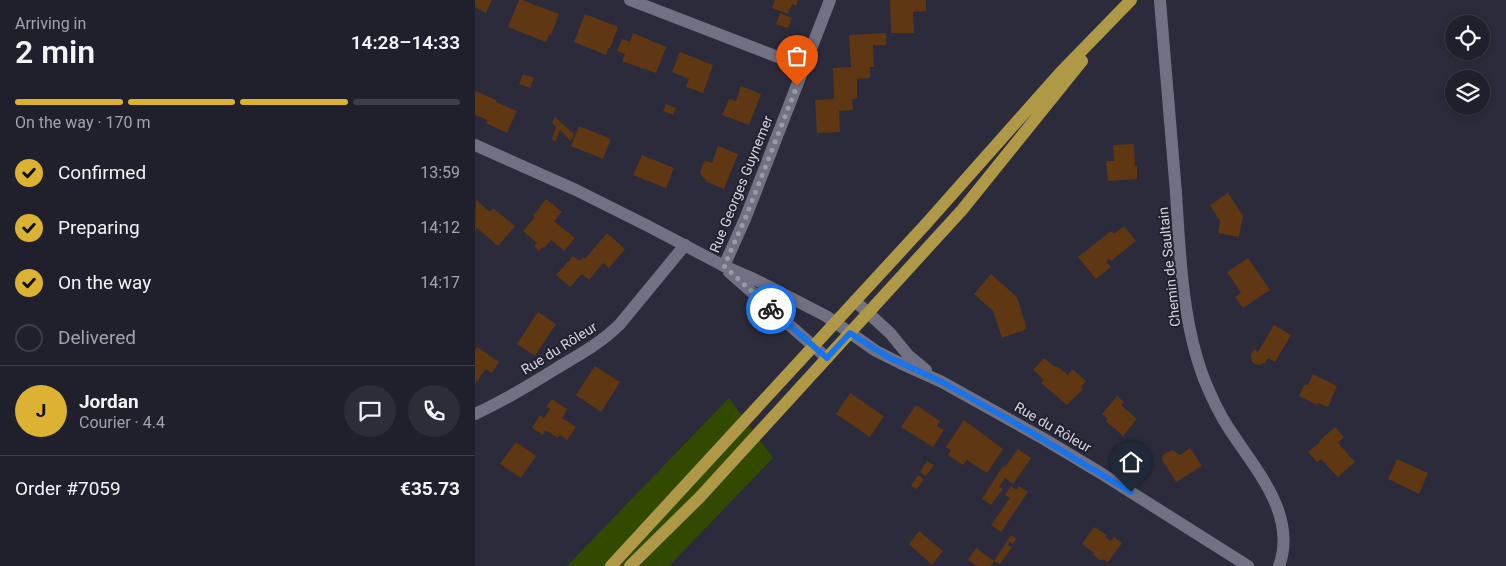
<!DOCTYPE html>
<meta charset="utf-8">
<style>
body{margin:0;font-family:Roboto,sans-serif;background:#2d2d38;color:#f1f3f6;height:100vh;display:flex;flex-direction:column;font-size:19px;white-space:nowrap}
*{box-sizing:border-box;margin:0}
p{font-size:16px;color:#a2a3a9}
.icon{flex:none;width:28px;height:28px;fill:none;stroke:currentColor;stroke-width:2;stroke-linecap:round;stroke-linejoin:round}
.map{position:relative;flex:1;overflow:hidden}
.sheet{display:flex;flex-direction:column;background:#20202c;width:475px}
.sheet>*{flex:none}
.controls{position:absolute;left:970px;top:15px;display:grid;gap:10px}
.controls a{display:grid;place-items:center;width:45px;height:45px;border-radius:50%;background:#20202c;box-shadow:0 2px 8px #0003,0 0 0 1px #3d3e48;font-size:25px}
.pin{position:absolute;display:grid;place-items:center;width:42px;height:42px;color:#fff;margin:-51px -21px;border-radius:50% 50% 50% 0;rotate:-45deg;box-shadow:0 0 5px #0007}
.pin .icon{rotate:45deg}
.courier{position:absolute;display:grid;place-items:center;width:50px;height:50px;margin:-25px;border:4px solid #1a73e8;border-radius:50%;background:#fff;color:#222;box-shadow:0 1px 6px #0007}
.overview em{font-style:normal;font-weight:600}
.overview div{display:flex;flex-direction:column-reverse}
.overview{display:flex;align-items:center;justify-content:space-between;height:85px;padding:0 15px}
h1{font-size:32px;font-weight:600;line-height:38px}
.bar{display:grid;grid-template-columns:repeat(4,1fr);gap:8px 5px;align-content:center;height:60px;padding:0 15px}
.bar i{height:6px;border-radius:4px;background:#3d3e48}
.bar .active{background:#dcb233}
.bar p{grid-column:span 4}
.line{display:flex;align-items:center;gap:12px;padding:0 15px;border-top:1px solid #3d3e48}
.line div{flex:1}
.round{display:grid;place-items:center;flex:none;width:52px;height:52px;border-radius:26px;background:#2d2d38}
ol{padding:0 15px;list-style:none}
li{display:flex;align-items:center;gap:15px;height:55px}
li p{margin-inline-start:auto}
li .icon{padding:5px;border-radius:50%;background:#dcb233;color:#111;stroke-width:4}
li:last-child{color:#a2a3a9}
li i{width:28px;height:28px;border:2px solid #3d3e48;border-radius:50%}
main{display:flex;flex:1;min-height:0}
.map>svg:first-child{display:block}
.green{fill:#324a00}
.building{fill:#5f3712}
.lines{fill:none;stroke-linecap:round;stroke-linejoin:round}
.minor{stroke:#717184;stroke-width:12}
.tertiary{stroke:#717184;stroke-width:12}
.primary{stroke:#af9946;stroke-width:12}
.done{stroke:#9a9aa6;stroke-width:5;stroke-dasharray:0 9}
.route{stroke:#1a73e8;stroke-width:6}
.labels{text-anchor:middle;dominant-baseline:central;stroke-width:4;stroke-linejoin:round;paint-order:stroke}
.street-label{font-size:14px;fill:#d5d5e0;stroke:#212130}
</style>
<main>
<section class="sheet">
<div class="overview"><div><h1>2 min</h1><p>Arriving in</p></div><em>14:28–14:33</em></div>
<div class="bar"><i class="active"></i><i class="active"></i><i class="active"></i><i></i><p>On the way · 170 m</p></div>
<ol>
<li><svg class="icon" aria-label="check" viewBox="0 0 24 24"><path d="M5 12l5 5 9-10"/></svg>Confirmed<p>13:59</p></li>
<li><svg class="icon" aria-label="check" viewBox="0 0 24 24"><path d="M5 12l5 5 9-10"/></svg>Preparing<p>14:12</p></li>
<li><svg class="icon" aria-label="check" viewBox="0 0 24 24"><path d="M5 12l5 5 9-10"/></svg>On the way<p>14:17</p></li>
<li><i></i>Delivered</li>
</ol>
<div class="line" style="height:90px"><b class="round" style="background:#dcb233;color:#111">J</b><div><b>Jordan</b><p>Courier · 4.4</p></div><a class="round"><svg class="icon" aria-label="chat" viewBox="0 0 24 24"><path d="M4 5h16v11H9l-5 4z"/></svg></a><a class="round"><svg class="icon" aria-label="phone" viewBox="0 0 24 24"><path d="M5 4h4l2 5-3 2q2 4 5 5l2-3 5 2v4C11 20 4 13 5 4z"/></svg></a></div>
<div class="line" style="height:65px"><div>Order #7059</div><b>€35.73</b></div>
</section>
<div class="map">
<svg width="1031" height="566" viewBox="0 0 1031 566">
<rect width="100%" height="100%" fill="#2b2b3b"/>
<!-- green -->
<path class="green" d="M254,398L298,458L194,566H92Z"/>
<!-- building -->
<path class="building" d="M0,0H17L11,13L0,7Z
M44,0H47L84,14L76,35L74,34L71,42L33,27Z
M300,0H323L321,6L317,4L313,14L297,8Z
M415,0H451V11L438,12L439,33H416Z
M305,13L317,18L313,28L301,24Z
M110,14L143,27L135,48H133L131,55L99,42Z
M158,33L191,47L181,73L147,61L150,54L142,51L147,39L155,42Z
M411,33V45H398L399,67H395V78L382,79V98L377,99L378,110L364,111L365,132L342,133L340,100L359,99L358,68L376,67L374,35Z
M205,52L238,65L228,93L211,87L214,79L197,72Z
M48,74L59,78L55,88L44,84Z
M266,86L286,94L274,125L247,115L254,99L261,101Z
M0,91L21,100V102L42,111L32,133L11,123L12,120L0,115Z
M191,104L201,108L198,115L188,111Z
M80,117L99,134L96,141L85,130L80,142L77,139L81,127L77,123Z
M104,126L136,139L128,159L96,146Z
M659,144L660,166H662V179L633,181L631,161H639L638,145Z
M243,146L263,154L249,189L230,181L231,179L228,178L225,172L230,160L237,163Z
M167,155L199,168L191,188L158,175Z
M753,193L768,216L764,237L743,233L745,221L735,205Z
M71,199L87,212L79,221L100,238L89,251L76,240L69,248L68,247L64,251L59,246L62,243L48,231L60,217L58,216Z
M1,200L15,212L18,208L40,226L23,246L2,228L0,231Z
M649,226L661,241L636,261L634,259L631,262L636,267L621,279L603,257L636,231L639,234Z
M132,233L150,249L134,268L128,263L114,280L107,274L95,287L81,275L98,256L105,261L108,257L110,259Z
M773,258L795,290L768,308L760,297L766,293L752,272Z
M516,274L542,297L552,329L527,338L518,311L499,294Z
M63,312L81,324L60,356L42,344Z
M799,325L816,335L800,362L793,358L790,363L783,365L777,362L776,355L779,349L783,352Z
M2,347L24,362L17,373L11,369L0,384V350Z
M569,358L580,367L582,366L593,375L597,369L611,381L606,387L608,389L592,405L566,383L569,380L558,370Z
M120,366L145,382L126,412L101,395Z
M838,374L862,386L853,407L843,403L842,405L824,396L830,384L833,385Z
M375,393L409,416L395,437L361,414Z
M642,396L649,402L646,405L662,419L648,436L631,421L633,419L627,414Z
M77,399L92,409L87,418L101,427L92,440L85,435L83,438L70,430L68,435L57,428L65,415L69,418L75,409L71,407Z
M441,405L465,421L462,426L469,430L458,447L426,427Z
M489,420L528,449L512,473L492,460L488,465L473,455L476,450L471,447Z
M860,427L869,437L863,443L880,462L863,477L846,459L842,462L833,452L845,442L844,441Z
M41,442L61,456L46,478L25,464Z
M715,448L727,466L701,482L688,461L687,457L689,454L698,450L705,455Z
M543,449L556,458L538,484L530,478L524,487L528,489L516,505L507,499L528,466L530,467Z
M922,459L953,473L944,494L913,479Z
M452,461L459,465L451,476L445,472Z
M443,475L449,479L442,489L436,486Z
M536,486L541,490L544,486L553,492L526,532L516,525L535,498L530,495Z
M619,527L632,535L630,537L636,541L639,537L647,543L633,562L628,559L627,561L618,555L619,553L607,544Z
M444,531L468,551L457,565L434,544Z
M536,535L541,539L538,544L535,541L533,545L537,547L525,564L519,561L515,566H502L493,560L501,548L519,561Z"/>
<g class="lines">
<!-- minor -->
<path class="minor" d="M155,0L329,67
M685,1C690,65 696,129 701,193C705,255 707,321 729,379C736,396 743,412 753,427C779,468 823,514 804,566
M249,266L270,219L355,0
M0,414C28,401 55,385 82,368C104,355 126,343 145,324L210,245"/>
<!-- tertiary -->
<path class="tertiary" d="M0,145L101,190L173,226L249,266L279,279L351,316L401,351L425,363L467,382L569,439L624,472L773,566
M254,272L352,358
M380,301L415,333L433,355L451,370"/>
<!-- primary -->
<path class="primary" d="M136,566L450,225L585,73L656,0
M155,566L225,497L487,210L607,61"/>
</g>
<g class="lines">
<!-- done -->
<path class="done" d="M296,309L249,266L270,219L322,86"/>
<!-- route -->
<path class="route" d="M296,309L352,358L375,333L413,357L467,382L535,420L656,492"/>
</g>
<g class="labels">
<!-- street labels -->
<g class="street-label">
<text transform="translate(266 184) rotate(-68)">Rue Georges Guynemer</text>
<text transform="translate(694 267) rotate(-96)">Chemin de Saultain</text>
<text transform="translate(84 348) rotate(-32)">Rue du Rôleur</text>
<text transform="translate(578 427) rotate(30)">Rue du Rôleur</text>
</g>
</g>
</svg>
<div class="controls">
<a><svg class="icon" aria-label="locate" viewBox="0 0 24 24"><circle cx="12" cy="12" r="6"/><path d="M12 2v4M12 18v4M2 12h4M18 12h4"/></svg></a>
<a><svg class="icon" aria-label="layers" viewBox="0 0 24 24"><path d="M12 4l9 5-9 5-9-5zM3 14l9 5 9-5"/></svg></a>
</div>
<div class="pin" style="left:322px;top:86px;background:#ea580c"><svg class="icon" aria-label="bag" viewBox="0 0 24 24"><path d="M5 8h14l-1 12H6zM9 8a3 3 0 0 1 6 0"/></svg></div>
<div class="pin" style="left:656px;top:492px;background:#1f2937"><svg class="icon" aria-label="home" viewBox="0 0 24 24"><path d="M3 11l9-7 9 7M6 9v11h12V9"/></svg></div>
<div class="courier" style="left:296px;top:309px"><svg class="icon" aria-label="bike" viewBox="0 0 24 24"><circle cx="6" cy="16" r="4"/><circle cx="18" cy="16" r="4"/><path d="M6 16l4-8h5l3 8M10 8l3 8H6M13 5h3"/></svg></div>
</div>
</main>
